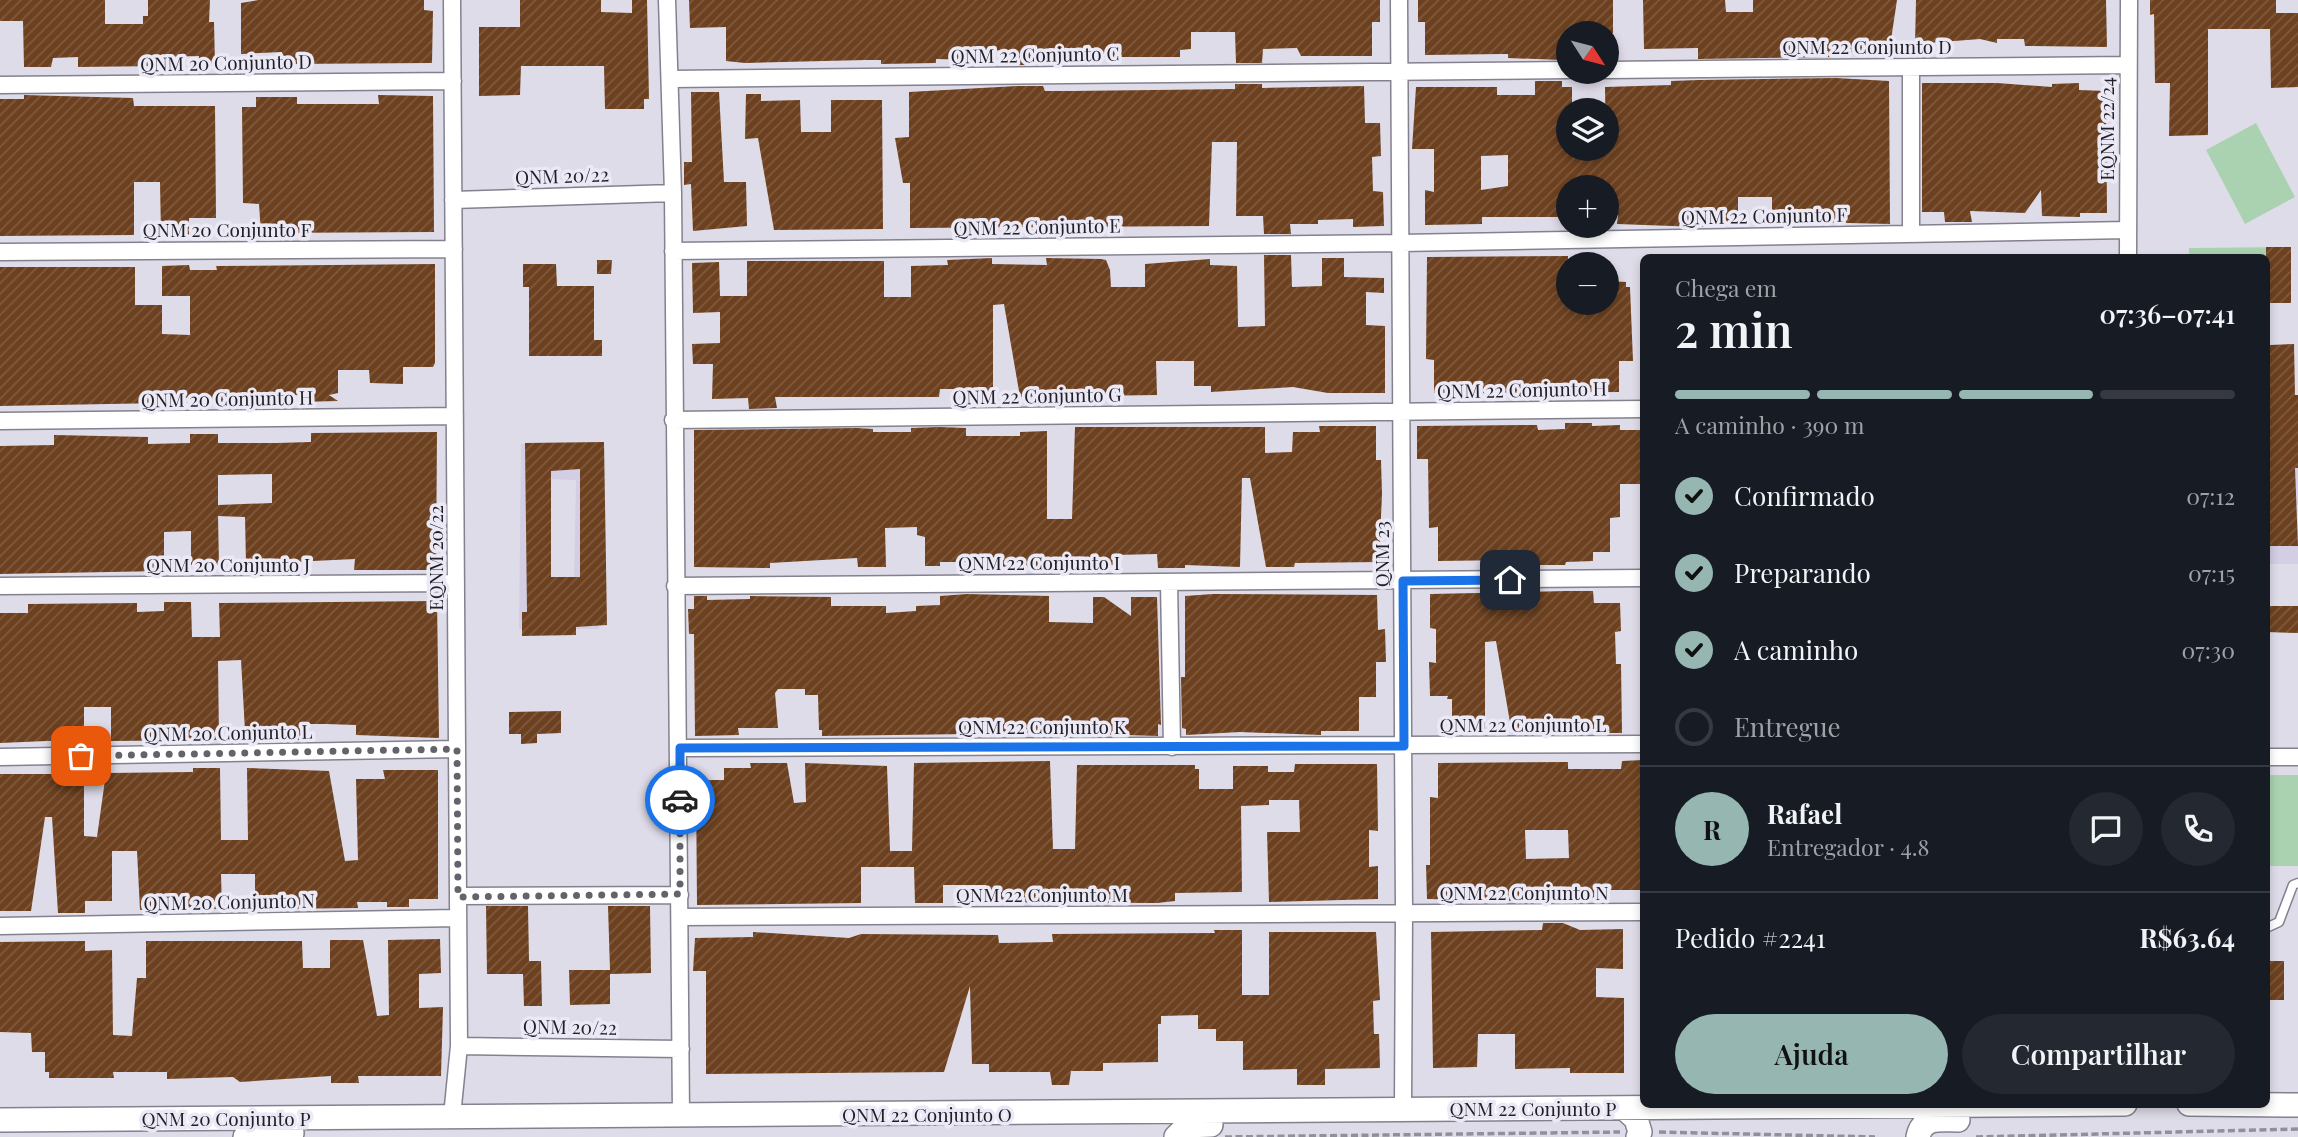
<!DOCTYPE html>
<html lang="pt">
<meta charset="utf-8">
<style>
body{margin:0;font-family:"Playfair Display",serif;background:#242831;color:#f1f3f6;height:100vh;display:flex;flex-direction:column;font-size:26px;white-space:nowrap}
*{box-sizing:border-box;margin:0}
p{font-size:23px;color:#9ea1a6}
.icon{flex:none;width:38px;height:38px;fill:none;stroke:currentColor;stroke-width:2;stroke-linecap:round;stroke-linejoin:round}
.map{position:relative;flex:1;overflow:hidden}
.sheet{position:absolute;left:1640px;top:254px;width:630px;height:854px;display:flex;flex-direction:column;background:#171b24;border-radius:10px;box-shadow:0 4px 10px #0003}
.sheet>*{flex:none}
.needle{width:46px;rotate:126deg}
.buttons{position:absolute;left:1556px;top:21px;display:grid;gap:14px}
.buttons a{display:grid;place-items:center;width:63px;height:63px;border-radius:50%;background:#171b24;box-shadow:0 4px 10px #0003;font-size:35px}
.pin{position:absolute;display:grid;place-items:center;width:60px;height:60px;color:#fff;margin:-30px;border-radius:14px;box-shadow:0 4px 10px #0006}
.courier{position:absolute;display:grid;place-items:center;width:70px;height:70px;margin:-35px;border:5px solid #1a73e8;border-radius:50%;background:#fff;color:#222;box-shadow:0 2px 9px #0007}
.headline em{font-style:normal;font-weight:600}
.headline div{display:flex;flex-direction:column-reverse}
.headline{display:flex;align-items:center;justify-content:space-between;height:119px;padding:0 35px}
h1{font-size:46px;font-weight:600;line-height:52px}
.bar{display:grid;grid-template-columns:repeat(4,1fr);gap:10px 7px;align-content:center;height:84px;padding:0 35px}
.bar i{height:9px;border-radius:5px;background:#363941}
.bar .selected{background:#96b6b2}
.bar p{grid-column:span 4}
.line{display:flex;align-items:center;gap:18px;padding:0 35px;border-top:2px solid #363941}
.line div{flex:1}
.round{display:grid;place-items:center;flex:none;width:74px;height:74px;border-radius:37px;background:#242831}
ol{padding:0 35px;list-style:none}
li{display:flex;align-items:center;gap:21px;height:77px}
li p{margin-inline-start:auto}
li .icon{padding:7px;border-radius:50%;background:#96b6b2;color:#111;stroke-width:4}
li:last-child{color:#9ea1a6}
li i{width:38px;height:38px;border:4px solid #363941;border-radius:50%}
.cta{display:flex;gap:14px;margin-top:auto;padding:14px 35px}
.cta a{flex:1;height:80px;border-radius:42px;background:#96b6b2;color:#111;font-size:28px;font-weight:600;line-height:80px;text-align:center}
.cta a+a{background:#242831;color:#f1f3f6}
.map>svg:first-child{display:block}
.built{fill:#d3cee3;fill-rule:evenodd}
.pitch{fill:#abd2b0}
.building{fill:url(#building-hatch);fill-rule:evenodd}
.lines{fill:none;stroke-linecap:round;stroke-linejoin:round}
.service-casing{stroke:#84818e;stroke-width:11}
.minor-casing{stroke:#84818e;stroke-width:19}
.secondary-casing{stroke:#84818e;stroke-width:26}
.path{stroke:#918f99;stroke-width:3.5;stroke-dasharray:7 3.5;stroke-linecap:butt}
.service{stroke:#fff;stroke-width:8}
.minor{stroke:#fff;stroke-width:16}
.secondary{stroke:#fff;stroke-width:23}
.done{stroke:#64626a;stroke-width:7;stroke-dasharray:0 12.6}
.route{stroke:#1a73e8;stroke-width:9}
.labels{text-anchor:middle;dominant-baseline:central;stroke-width:7;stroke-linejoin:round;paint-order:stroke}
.street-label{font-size:19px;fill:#212025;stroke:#ece9f7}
</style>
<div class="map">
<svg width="2298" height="1137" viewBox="0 0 2298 1137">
<defs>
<pattern id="building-hatch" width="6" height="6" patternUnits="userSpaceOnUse" patternTransform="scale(1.75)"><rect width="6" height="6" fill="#6d411f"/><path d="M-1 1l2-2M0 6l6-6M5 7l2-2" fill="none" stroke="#7d5a3f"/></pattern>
</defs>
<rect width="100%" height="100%" fill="#dfdce9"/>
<!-- built -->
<path class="built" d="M2266,347H2293V397L2298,398V505L2293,506V525H2298V564H2266Z
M521,444H601L599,629H519ZM547,479L576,480L574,581H545Z"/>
<!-- pitch -->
<path class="pitch" d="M2256,123L2295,197L2245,224L2206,150Z
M2291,247V303H2266V257H2189V248Z
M2266,775H2298V866H2266Z"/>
<!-- building -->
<path class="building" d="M0,0H105V24H143V16H148V0H210L209,22H214L215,65H199V56L159,57L160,66L78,67V57L53,58L51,67H24L23,21H0Z
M259,0H424V10L433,11L432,63L282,64V52L241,54V3Z
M520,0H601V12L632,13V0H647L649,99H644V109H605L604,66H521L520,95L479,96V27H520Z
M689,0H1380V22H1372V56H1301L1297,48L1263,49L1262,63H1236L1235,32H1191V49L1180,50V57H1057L1044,58V65H1017L1016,50L975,51L974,60L936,59V63L881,64V60H865L745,63L726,61V27L690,28Z
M1418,0H1613V33H1568V55H1562L1561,60L1508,58V54H1503L1425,55V22H1418Z
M1643,0H1725L1726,12H1753V0H1897L1889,53L1834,52L1835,57L1698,59V48L1644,49Z
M1916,0H2106L2107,47L2025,46L2024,39H1997V43L1980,39L1915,44Z
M2150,0H2276V13H2298V87L2271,88L2270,29H2208V135L2169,136L2170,83H2155L2154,14L2150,15Z
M1836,78L1889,81L1890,224L1808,222L1809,214L1772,213V197H1738V221L1700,227L1617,224L1618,215H1606V187H1563V217H1482V224L1425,225V190L1434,192V149H1412L1416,87H1497V95H1535V81H1562V87H1572V110H1568V149H1606L1605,87L1671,85V81L1699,80ZM1508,155V186L1481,190V156Z
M1922,83H1997L2052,87V84L2079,83V90L2106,91L2107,213H2080V217L2042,216L2041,190L2025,213L1970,211L1972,222H1945L1944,212H1922Z
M1235,84H1262V88L1364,86L1365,123H1380L1381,156L1372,157L1373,191L1383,192L1384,226L1353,227V219L1318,220V224H1290L1291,234H1264L1263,216H1236L1237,142H1212L1209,226L910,228V183H903L895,138L909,137V92L1017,86H1043L1045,91H1072L1235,89Z
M691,92H719L724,182H746L747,226L693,231L691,184L684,185V162H692Z
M746,94H761V101L800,100L801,132H831V100H882L883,229L774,230L758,138L745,139Z
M24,95L133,98L134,106H215L216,218H189V235H161L160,182H134V235L0,236V99H24Z
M378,95L433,96L434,232L261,233L259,204L243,203L242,107H256V97H297V104H379Z
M2266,247H2291V303H2266Z
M1264,255H1291L1292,287L1322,286V258H1344V277L1384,278V293L1366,292V325L1385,326V393H1328L1293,387L1211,392V386H1194V361H1156L1157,395L1020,397L1004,304L993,305V396H965V389H940L939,397H775L777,408L749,409L748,398L712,399L713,364H693L692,344L720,343V312L693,313L692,263L719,262L720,296H747V261H884V297H911V266L948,265L947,260L992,258V264L1047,265L1046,258L1101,259L1106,260L1110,270L1111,287H1145V264L1210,259V265L1237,266L1238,327L1265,326Z
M1568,256V303H1606L1608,281L1626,282V287H1630L1633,361H1619V392L1483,393V387L1449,388V393H1434V360L1426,359L1427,257Z
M597,260H612L611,274H597Z
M435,264V363L433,367H403V384L370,383L369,370H338V393L329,395L338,401L299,402V395L271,396V402L233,403L163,395V403L0,406V267H135V305H162V334L190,335V296H162V266L189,265L190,270H217L216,266Z
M523,264H556L557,286H594V340H602V356H529V287H523Z
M2294,344L2295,395H2298V468H2295L2298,546H2266V508H2270V345Z
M1565,423H1592V426L1620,425V430H1643V484H1620V517L1610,518V552H1593V561L1566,562L1565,565H1538V561L1511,560L1438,561V527L1429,528L1428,459H1417V426L1537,425L1538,430L1565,429Z
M1319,426H1376V460H1381L1382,494L1379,562L1295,563L1294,567H1266L1250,478H1242L1240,567L1185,565V568H1158L1157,554L1115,555L1114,565H1103L1104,568L967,566V562H940V566H925V537L917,535V527L885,528L886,567H858L857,558L770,563V568L694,567V430L857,428L873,429V432H911V428L939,427L966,428V436H1020V432L1047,431V519H1072L1075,427H1265V453L1292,452L1293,432H1320Z
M437,432L436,570H354L355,559L246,564L245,517L218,516L219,565H191V531L164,532V571L0,574V446L54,445V435L148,437V444L190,443V434H218V443H277L311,442V433ZM272,474V503L218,505V475Z
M604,442L607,625L576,627V635L522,636V612H527L525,443ZM580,469V577H551V471Z
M1566,591H1593L1594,603H1620L1621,631L1615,632L1616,664H1621L1622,733H1594V729H1539L1540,734H1512L1496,641L1485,642V729H1452V699H1447L1448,696H1430L1429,662L1436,663V629L1430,628V594Z
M967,594L1049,596V622L1093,623V597H1104L1131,616V597H1157L1161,725L1158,724V736L1093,734L1091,721H1065V733H1002V726H970L969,734L822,736V730H819L818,695H805V689H778L775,693L778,728H738L739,735L695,736L694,634H689L688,609H694V596H707V600L750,599V596L831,597V606H886V613L916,611V606L940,605V596Z
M1213,594L1377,595L1378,630L1385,629L1386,662H1376V697H1359V731H1321V735L1240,732L1186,735V729L1182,728L1181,677H1185V596Z
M437,601L439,738L356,735V725L326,724H299L302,740H274L273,731H245L241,660L218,661L219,740L111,741V707H84V735L69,732L70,740L0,743V613H28V604L137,603V612L164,611V602H191L192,637H220L219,603Z
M2266,606H2298V633L2266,632Z
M561,711V733L537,734V743L521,744V734H509V712Z
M1643,760V890H1596V898H1569V902L1427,899L1426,865H1430V797L1438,798V763L1568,762V769H1621L1622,761ZM1525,830H1568L1569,858L1526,859Z
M1050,761L1053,849H1075L1077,765H1195V769H1199V789H1233V766H1268V772H1294L1295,764H1377L1378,831L1369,830V867L1378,866V899L1269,902L1267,832H1300L1299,800H1269V805L1241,806L1242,892L1175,893V901L1157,903L987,902L986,885H943V903H915L914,867H861V903L697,905L696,780H724V768H751L750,763H787L794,803L806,802L805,763L887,766L890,851H912L914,763Z
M193,768H220L221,840H248L247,768L329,771L345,861L358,860L356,779H385L383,770H438V899H409V907H387V902H357L358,908L276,909V899H255V874H221L222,909L140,910L137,851H112V901H85V913H58L52,817H45L31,911H0V774H84V836L97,837L106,773L193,772Z
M486,906H528L529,961H541L542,1006H524L523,974H487Z
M608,906H650L651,973L610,974V1004L570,1005L569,970H610Z
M1543,923H1563L1580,930L1623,929V969L1596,968V997L1624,998V1073H1570V1068L1515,1069V1034H1478L1477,1067L1433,1068L1431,932L1542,930Z
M1214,930H1242V995H1269V932H1376L1380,1000L1373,1001L1374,1034H1379L1380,1068L1325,1069V1085H1297V1069L1243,1070V1041H1216V1029H1198V1015L1161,1016V1024H1158V1062L1103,1063V1071H1071L1069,1085H1052L1050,1072H989V1064H972L970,986L944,1072L706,1074V971H693L695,938L753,937V932L849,938L861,934L998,935L999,943L1053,942L1052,934L1215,933Z
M440,939L441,973L419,974V1008L443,1007L441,1076H358L359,1083H331V1076L240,1082L233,1077L167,1079V1072H113L114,1078H49V1072H45V1052H32L31,1033L0,1032V942L85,941V951L112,950L113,1035L132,1036L137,978H146V941H302L303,968H330V940H363L377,1016L389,1015L388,940Z
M2266,961H2284V1000H2266Z"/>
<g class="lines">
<defs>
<path id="service" d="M2266,928L2279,922L2293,885L2298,883"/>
<path id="minor" d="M452,0L459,1046L452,1116
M667,0L673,193L681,1115
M1399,0L1404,914L1403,1108
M1606,70L2127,65
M671,79L1568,70
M0,85L453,81
M453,200L673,193
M1911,234V67
M673,251L1401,243L2128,230
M0,252L454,249
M2128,257L2129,0
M673,420L1643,409
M0,421L455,416
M1169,583L1172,747
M0,586L456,583
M675,586L1643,578
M680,748L1643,744
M0,757L457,749
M2266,757H2298
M458,896L680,895
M680,917L1643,912
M0,926L458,918
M459,1046L681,1049"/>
<path id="secondary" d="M2189,1104L2298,1105
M1624,1108L1636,1119L1640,1132L1638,1137
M0,1120L2125,1104
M245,1137L292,1133
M1176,1137L1187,1126L1211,1125
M1918,1137C1922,1116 1941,1120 1958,1120"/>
</defs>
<!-- service casing -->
<use href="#service" class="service-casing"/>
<!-- minor casing -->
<use href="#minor" class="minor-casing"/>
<!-- secondary casing -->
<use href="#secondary" class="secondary-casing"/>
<!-- path -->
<path class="path" d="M1659,1132L1875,1137
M1225,1137L1620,1132
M1976,1137L2298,1129"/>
<!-- service -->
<use href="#service" class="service"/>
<!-- minor -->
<use href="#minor" class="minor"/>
<!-- secondary -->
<use href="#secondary" class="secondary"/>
</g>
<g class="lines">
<!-- done -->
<path class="done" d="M81,756L457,749L458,897L680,894V800"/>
<!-- route -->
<path class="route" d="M680,800V748L1404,746L1403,581L1510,580"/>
</g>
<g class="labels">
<!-- street labels -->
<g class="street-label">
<text x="1867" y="46">QNM 22 Conjunto D</text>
<text transform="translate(1035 54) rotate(-1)">QNM 22 Conjunto C</text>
<text transform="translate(226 62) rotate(-1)">QNM 20 Conjunto D</text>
<text transform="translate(2106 129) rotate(-90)">EQNM 22/24</text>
<text transform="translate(562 175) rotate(-2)">QNM 20/22</text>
<text transform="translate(1764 215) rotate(-1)">QNM 22 Conjunto F</text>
<text transform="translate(1037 226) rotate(-1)">QNM 22 Conjunto E</text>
<text x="227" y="229">QNM 20 Conjunto F</text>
<text transform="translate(1522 389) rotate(-1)">QNM 22 Conjunto H</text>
<text transform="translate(1037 395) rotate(-1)">QNM 22 Conjunto G</text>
<text transform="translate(227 398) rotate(-1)">QNM 20 Conjunto H</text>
<text transform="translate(1381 554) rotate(-90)">QNM 23</text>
<text transform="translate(435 558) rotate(-90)">EQNM 20/22</text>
<text x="1039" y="562">QNM 22 Conjunto I</text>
<text x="228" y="564">QNM 20 Conjunto J</text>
<text x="1523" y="724">QNM 22 Conjunto L</text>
<text x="1042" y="726">QNM 22 Conjunto K</text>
<text transform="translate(228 732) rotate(-1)">QNM 20 Conjunto L</text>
<text x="1524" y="892">QNM 22 Conjunto N</text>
<text x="1042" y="894">QNM 22 Conjunto M</text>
<text transform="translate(229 901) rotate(-1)">QNM 20 Conjunto N</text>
<text transform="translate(570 1026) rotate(1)">QNM 20/22</text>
<text x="1533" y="1108">QNM 22 Conjunto P</text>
<text x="927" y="1114">QNM 22 Conjunto O</text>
<text x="226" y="1118">QNM 20 Conjunto P</text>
</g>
</g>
</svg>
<div class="buttons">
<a><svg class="needle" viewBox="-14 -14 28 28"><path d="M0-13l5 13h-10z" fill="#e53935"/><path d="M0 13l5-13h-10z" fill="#9ea1a6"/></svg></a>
<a><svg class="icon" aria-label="layers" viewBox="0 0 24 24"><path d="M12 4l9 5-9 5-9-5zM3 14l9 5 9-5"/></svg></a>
<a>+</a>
<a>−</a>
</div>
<div class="pin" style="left:81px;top:756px;background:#ea580c"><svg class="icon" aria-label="bag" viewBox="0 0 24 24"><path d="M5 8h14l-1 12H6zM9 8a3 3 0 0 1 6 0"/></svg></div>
<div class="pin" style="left:1510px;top:580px;background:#1f2937"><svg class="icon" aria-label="home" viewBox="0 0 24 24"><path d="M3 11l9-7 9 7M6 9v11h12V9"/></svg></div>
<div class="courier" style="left:680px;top:800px"><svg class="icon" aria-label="car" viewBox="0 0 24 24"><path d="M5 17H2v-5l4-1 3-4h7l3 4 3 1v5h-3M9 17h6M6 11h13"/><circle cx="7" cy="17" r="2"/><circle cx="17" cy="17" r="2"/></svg></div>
<section class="sheet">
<div class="headline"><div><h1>2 min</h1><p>Chega em</p></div><em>07:36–07:41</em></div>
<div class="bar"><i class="selected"></i><i class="selected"></i><i class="selected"></i><i></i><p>A caminho · 390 m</p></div>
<ol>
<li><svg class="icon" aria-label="check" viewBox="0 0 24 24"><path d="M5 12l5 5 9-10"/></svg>Confirmado<p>07:12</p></li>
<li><svg class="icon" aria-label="check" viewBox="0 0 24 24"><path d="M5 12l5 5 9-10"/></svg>Preparando<p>07:15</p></li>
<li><svg class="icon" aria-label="check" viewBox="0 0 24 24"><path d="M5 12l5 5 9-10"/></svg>A caminho<p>07:30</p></li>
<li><i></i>Entregue</li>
</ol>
<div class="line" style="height:126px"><b class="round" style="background:#96b6b2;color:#111">R</b><div><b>Rafael</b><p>Entregador · 4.8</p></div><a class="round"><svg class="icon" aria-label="chat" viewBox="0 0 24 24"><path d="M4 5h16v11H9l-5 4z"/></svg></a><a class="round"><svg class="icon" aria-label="phone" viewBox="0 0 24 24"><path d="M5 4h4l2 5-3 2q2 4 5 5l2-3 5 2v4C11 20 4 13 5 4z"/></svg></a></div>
<div class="line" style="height:91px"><div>Pedido #2241</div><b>R$63.64</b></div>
<div class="cta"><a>Ajuda</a><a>Compartilhar</a></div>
</section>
</div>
